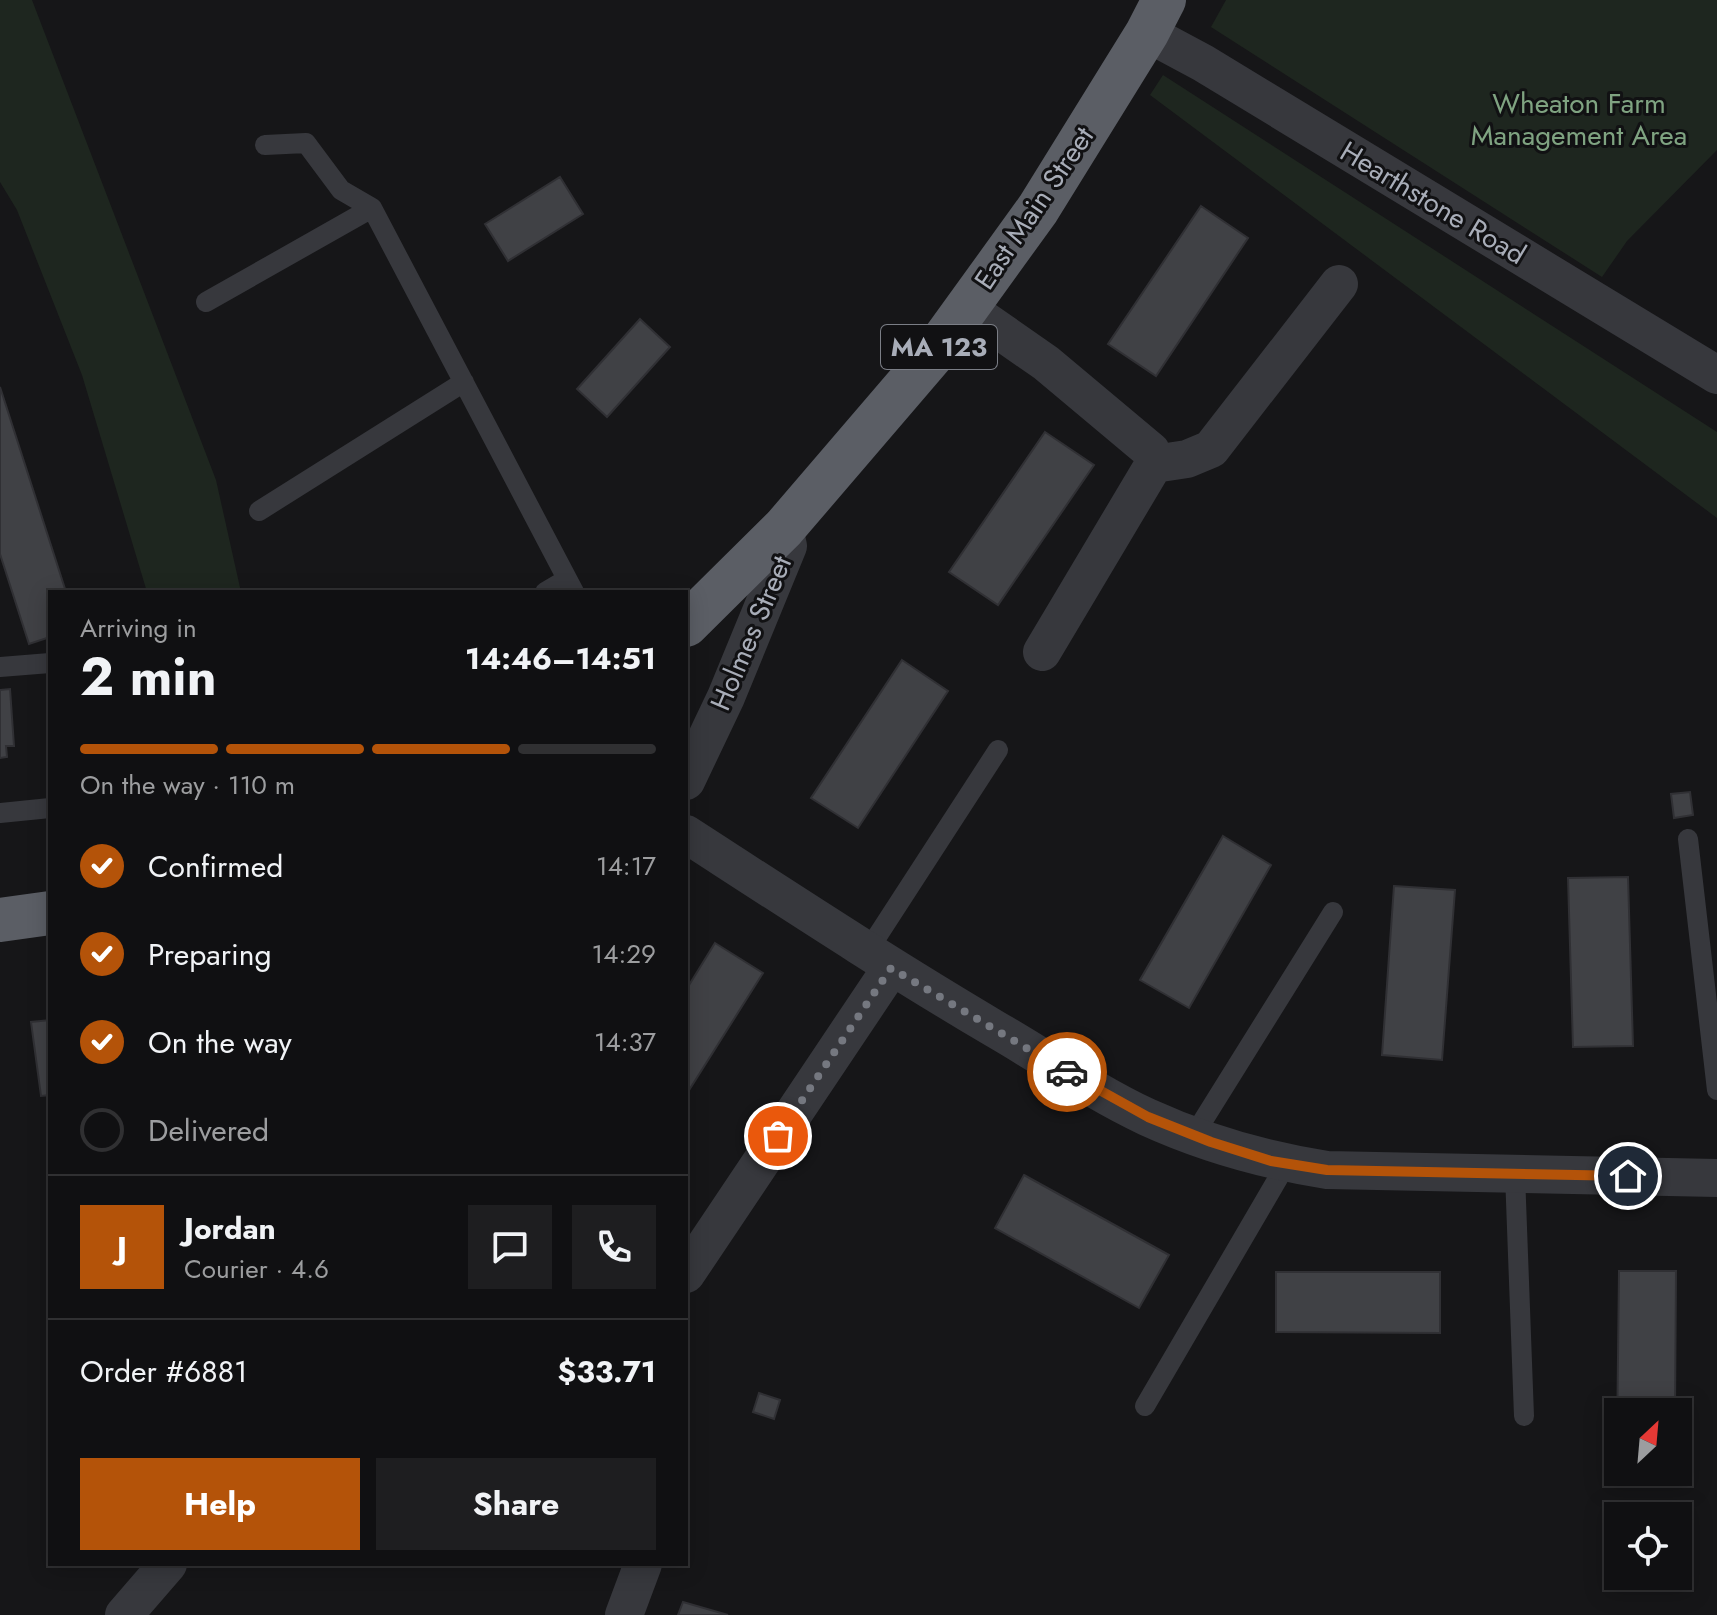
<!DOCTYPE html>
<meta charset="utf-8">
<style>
body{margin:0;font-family:Jost,sans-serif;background:#1e1e20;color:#f1f3f6;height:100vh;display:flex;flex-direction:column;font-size:30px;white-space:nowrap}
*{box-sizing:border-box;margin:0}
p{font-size:26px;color:#9c9d9f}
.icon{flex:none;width:44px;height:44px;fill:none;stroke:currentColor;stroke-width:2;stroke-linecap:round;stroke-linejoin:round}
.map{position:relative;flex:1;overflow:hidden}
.sheet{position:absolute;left:48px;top:590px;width:640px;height:976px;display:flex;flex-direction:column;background:#101012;border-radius:0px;box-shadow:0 4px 20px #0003,0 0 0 2px #303032}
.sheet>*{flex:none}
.needle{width:52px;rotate:26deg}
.buttons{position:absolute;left:1604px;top:1398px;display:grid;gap:16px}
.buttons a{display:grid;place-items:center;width:88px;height:88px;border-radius:0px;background:#101012;box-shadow:0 4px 20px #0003,0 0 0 2px #303032;font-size:40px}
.pin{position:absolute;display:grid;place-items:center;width:68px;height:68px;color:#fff;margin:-34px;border:4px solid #fff;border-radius:50%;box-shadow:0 2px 8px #0007}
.courier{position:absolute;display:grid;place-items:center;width:80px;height:80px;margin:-40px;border:6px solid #b45309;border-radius:50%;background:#fff;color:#222;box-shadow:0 2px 10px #0007}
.overview em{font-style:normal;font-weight:700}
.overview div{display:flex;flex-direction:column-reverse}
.overview{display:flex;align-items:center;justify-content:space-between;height:136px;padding:0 32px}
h1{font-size:52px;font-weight:700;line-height:60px}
.bar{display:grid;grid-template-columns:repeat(4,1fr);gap:12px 8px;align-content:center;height:96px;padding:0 32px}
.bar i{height:10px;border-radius:6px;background:#303032}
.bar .active{background:#b45309}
.bar p{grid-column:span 4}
.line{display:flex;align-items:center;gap:20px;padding:0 32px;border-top:2px solid #303032}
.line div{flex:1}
.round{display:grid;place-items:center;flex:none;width:84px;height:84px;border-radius:0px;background:#1e1e20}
ol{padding:0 32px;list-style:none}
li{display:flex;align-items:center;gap:24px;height:88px}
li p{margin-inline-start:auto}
li .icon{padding:8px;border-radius:50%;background:#b45309;color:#fff;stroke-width:4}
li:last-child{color:#9c9d9f}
li i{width:44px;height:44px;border:4px solid #303032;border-radius:50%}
.primary-button{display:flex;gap:16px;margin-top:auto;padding:16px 32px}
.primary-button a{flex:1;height:92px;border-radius:0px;background:#b45309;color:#fff;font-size:32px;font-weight:700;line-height:92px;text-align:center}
.primary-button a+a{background:#1e1e20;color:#f1f3f6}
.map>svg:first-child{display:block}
.green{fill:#1e261f}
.building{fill:#404145;stroke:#303034;stroke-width:2}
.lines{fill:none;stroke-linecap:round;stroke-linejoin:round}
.service{stroke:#37383d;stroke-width:20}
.minor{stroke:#37383d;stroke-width:38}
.trunk{stroke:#5b5e65;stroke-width:44}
.done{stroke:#757880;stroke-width:8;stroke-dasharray:0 14.4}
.route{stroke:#b45309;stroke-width:10}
.labels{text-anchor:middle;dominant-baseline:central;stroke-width:6;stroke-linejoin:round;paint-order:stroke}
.shield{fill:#111113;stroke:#7b7e86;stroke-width:2}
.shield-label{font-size:26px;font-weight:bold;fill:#a8adb8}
.park-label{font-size:28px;fill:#7fa381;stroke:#111113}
.street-label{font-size:28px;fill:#a8adb8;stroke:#111113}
</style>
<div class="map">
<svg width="1717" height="1615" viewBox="0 0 1717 1615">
<rect width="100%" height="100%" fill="#161618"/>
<!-- green -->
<path class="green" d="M0,0H32L216,480L241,592H147L82,375L17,210L0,182Z
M1226,0H1717V150L1627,241L1602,277L1211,27Z
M1163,75L1717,432V518L1150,95Z"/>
<!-- building -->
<path class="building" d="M560,177L583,214L508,261L485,224Z
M1201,206L1248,238L1156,376L1108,344Z
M640,319L670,347L607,417L577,389Z
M0,387L66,592H50V637L29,644L0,554Z
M1045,432L1094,465L998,605L949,572Z
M902,660L948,691L858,828L811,798Z
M10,689L14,746H6L7,757L0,758V690Z
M1690,792L1693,815L1674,818L1671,794Z
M1223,836L1271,865L1189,1008L1140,980Z
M1628,877L1633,1046L1573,1047L1568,878Z
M1394,886L1455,890L1442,1060L1382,1055Z
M715,943L763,973L686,1095V990Z
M50,1020V1095L41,1096L31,1022Z
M1024,1175L1169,1255L1139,1308L995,1228Z
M1619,1271H1676L1675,1412H1618L1617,1442Z
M1276,1272H1440V1333L1276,1332Z
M759,1393L780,1400L774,1419L753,1412Z
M683,1602L728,1615H678Z"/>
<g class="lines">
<!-- service -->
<path class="service" d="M265,145L306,143L341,190L372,208
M206,302L372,208L574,592
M259,511L464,382
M545,592L567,579
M0,667L50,663
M0,813L50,808
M1688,839L1717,1090
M867,952L998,750
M1194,1135L1333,912
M1515,1174L1524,1416
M1145,1406L1287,1163"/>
<!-- minor -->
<path class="minor" d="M1147,33L1203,63L1717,375
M967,308L1046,363L1151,451L1154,464L1042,652
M1154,464L1187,459L1211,449L1339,284
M686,781L726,697L788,546L784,528
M686,834C788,900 890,967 995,1029C1045,1058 1094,1092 1147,1117C1206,1144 1264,1160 1327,1170L1717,1178
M686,1274L891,968
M124,1615L168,1564
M624,1615L643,1564"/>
<!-- trunk -->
<path class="trunk" d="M686,625L784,528L934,353L1038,209L1147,33L1164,0
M0,920L50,913"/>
</g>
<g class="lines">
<!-- done -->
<path class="done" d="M778,1136L891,968L1067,1072"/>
<!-- route -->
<path class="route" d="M1067,1072L1148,1117L1211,1142L1271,1161L1327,1170L1628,1176"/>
</g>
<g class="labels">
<!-- shield labels -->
<rect class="shield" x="881" y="325" width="116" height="44" rx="6"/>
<g class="shield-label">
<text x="939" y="347">MA 123</text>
</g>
<!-- park labels -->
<g class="park-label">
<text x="1579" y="103">Wheaton Farm<tspan x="1579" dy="32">Management Area</tspan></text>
</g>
<!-- street labels -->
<g class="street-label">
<text transform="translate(1433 203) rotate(31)">Hearthstone Road</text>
<text transform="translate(1034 208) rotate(-56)">East Main Street</text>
<text transform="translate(751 633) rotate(-67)">Holmes Street</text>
</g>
</g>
</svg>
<div class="buttons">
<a><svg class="needle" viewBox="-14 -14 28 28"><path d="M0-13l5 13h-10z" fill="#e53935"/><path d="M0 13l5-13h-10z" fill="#9c9d9f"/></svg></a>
<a><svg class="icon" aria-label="locate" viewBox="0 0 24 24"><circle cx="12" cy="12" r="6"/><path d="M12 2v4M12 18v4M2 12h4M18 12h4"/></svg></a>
</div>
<div class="pin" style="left:778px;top:1136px;background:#ea580c"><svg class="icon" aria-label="bag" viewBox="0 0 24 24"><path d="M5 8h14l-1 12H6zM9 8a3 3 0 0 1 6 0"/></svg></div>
<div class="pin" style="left:1628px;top:1176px;background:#1f2937"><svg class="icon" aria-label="home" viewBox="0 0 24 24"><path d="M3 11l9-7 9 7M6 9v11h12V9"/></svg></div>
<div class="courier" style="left:1067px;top:1072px"><svg class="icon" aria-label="car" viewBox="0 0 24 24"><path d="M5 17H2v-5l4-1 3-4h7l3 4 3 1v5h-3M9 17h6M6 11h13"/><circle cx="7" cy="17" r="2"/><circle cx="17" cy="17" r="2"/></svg></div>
<section class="sheet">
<div class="overview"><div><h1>2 min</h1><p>Arriving in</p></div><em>14:46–14:51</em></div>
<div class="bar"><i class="active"></i><i class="active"></i><i class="active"></i><i></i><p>On the way · 110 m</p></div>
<ol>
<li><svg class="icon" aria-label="check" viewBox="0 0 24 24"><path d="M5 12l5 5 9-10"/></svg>Confirmed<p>14:17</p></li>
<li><svg class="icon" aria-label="check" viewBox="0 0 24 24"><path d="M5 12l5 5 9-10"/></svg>Preparing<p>14:29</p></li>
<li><svg class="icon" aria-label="check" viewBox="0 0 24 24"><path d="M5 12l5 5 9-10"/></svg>On the way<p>14:37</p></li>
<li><i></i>Delivered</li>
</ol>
<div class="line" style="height:144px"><b class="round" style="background:#b45309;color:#fff">J</b><div><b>Jordan</b><p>Courier · 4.6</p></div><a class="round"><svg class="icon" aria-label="chat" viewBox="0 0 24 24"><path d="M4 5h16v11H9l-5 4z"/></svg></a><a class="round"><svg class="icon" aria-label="phone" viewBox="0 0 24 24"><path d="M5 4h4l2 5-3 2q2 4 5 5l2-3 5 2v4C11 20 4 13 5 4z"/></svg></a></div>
<div class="line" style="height:104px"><div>Order #6881</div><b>$33.71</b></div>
<div class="primary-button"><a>Help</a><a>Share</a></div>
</section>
</div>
